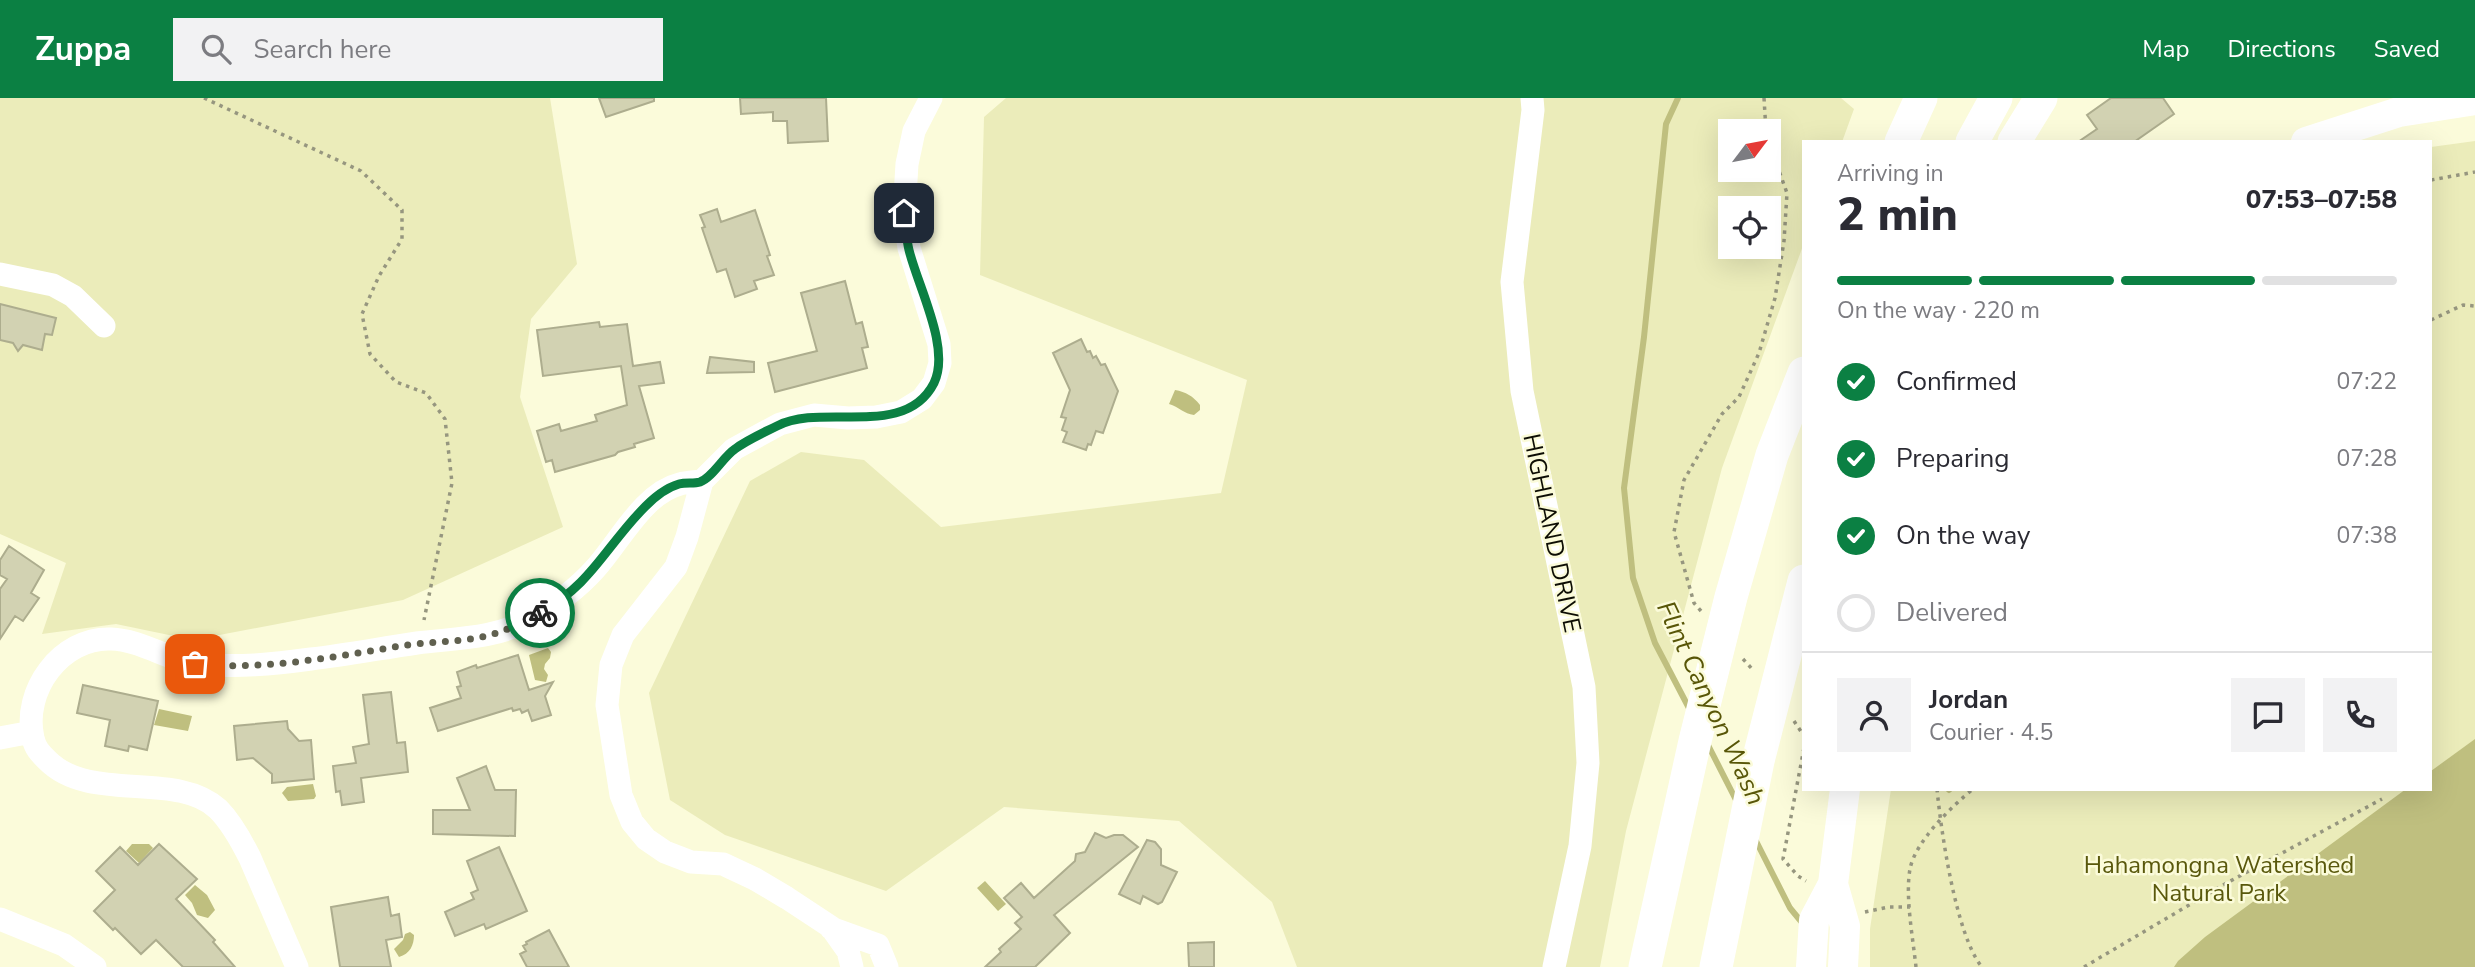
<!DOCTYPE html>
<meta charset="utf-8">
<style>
body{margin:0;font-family:"Nunito Sans",sans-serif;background:#f2f2f3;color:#2b2b33;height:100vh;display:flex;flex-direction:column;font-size:26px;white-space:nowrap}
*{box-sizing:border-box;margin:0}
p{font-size:23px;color:#7c7c81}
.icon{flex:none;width:38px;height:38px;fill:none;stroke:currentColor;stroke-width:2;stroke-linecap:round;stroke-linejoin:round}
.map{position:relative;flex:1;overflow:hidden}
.side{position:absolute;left:1802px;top:42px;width:630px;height:651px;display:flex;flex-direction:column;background:#fff;border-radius:0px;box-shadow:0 7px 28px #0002}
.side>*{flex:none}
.needle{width:46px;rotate:58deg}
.buttons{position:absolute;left:1718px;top:21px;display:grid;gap:14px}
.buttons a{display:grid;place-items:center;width:63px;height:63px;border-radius:0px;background:#fff;box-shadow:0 7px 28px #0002;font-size:35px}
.pin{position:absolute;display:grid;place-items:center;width:60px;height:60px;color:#fff;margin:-30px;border-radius:14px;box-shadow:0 4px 10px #0006}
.courier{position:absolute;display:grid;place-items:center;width:70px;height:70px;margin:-35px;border:5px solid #0b8043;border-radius:50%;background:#fff;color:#222;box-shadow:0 2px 9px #0007}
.head em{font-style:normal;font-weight:800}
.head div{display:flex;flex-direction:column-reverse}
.head{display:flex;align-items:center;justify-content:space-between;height:119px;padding:0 35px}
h1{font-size:46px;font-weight:800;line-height:52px}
.bar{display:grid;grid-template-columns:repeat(4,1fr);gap:10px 7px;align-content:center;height:84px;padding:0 35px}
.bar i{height:9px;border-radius:5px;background:#e1e1e2}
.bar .on{background:#0b8043}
.bar p{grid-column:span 4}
.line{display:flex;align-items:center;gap:18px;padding:0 35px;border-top:2px solid #e1e1e2}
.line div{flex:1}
.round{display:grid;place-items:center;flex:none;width:74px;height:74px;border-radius:0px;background:#f2f2f3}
ol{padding:0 35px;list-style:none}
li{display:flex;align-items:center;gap:21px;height:77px}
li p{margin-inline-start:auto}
li .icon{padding:7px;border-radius:50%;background:#0b8043;color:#fff;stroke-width:4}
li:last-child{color:#7c7c81}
li i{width:38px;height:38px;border:4px solid #e1e1e2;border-radius:50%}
header{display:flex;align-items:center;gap:42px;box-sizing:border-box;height:98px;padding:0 35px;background:#0b8043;color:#fff}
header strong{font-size:33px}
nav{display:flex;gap:38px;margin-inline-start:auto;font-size:24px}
.search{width:490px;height:63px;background:#f2f2f3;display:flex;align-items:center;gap:18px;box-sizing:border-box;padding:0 24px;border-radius:0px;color:#7c7c81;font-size:26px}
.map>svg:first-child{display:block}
.green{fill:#ebecba;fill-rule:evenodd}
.water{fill:#bfbf7f}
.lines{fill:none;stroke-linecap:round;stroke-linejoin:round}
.stream{stroke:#bfbf7f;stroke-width:6}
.building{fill:#d2d2b2;stroke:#adad8e;stroke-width:2}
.path{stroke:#96967f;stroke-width:3.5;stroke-dasharray:3.5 5;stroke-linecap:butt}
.minor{stroke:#fff;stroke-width:23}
.major{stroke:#fff;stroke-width:30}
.highway{stroke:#fff;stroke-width:33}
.done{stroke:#60604f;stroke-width:7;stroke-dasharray:0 12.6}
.route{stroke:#0b8043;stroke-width:9}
.labels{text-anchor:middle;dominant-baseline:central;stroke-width:5;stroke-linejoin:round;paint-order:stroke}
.street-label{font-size:24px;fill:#0d0d04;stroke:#fbfbda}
.park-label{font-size:24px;fill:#59580c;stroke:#fbfbda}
.water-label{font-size:26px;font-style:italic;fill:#585608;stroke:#fbfbda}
</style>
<header>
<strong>Zuppa</strong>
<div class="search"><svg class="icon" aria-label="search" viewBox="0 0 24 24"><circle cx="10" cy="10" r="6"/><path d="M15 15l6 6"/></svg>Search here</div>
<nav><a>Map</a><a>Directions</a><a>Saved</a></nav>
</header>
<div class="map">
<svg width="2475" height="869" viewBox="0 0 2475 869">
<rect width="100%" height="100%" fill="#fbfbda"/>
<!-- green -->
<path class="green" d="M0,0H550L577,166L531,221L520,299L563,429L403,502L193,542L116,526L42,536L66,465L0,436Z
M1006,0H1841L1854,11L1842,44H1804V145L1722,370L1626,733L1600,869H1297L1272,804L1179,723L1004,709L886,793L725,737L670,702L649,595L750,383L801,354L864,362L941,429L1221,395L1247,282L980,177L984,19ZM1731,33H1769V72H1731ZM1731,110H1769V149H1731Z
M2475,43V869H1870V831L1891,691H2431V49Z"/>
<!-- water -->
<path class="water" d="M1175,292C1186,294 1193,298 1200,307V312L1194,317C1184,316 1179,309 1169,306Z
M548,550L551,554L550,560L545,566L544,571L548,577L546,584L535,582L529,557Z
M159,611L192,618L188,633L154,627Z
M2475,641V869H2174L2178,863L2205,839L2406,691H2431V673Z
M313,686L316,698L314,701L288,703L282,695L287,689Z
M132,746H149L153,750L139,765L126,753Z
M985,783L1006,806L998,813L977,790Z
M195,787L207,797L215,812L208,820L197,817L192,805L185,797Z
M410,834L414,837C414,847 410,856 399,859L394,851L403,842L405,836Z"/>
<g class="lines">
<!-- stream -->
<path class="stream" d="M1678,0L1666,26L1644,239L1624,390L1633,480L1655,545L1691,614
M1707,645L1737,704
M1949,692L1950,691
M1754,739L1790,810L1804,827"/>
</g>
<!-- building -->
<path class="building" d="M599,0H654V3L606,19Z
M740,0H826L828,43L788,45L787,23H773V14L741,16Z
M2111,0H2163L2174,16L2134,44H2078L2097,31L2087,17Z
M717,111L721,124L755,112L770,157L767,158L774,177L754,183L757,191L735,199L726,171L717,174L702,130L705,129L700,117Z
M845,183L856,226L862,224L868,249L862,250L867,270L775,294L768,265L817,253L801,195Z
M0,206L56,220L52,237L45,236L42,252L23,247L18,253L13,245L0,242Z
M599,224L600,229L627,226L633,268L660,264L664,285L639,288L654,340L634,346L635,349L618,354L615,357L555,374L552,362L546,364L537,333L559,326L561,333L597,323L595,317L627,307L621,268L543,278L537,232Z
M1081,241L1087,254L1090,253L1093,260L1096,258L1101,267L1105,266L1118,293L1103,335L1096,333L1091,347L1088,346L1086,352L1063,344L1067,334L1062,332L1066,320L1061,319L1070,292L1053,255Z
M710,259L754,264V274L707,275Z
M9,448L44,472L31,495L39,500L23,523L15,518L0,541V491L7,481L0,477V462Z
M518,557L529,592L553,584L545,598L551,617L532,623L528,612L522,615L520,611L513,613L512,610L438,633L430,610L461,600L457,589L461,588L457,574L476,567L477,570Z
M83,587L158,603L147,652L129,648L128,653L105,648L110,622L77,615Z
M391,594L397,645L405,644L408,674L361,680L364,704L342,707L340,693L336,694L333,668L356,665L353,649L369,646L363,597Z
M287,623L288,631L299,643L311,642L314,681L272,685V676L253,660L237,662L234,628Z
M486,668L495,692H516L515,738L433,736V712H470L457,680Z
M1095,735L1106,740L1114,737H1123L1138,749L1054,817L1070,835L1035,869H985L1001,854L999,851L1021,831L1015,825L1022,819L1004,800L1021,785L1034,800L1075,763L1076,756L1085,754Z
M1147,742L1155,744L1161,751V767L1177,774L1162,804L1158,806L1143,798L1140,806L1119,796Z
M159,746L197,781L176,801L215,842L213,844L235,869H183L156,842L141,856L115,830L113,832L94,813L115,792L96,773L120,749L138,767Z
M499,749L527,813L486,831L484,826L455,838L445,814L474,801L471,795L478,792L467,763Z
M388,799L391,818L399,816L402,839L386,842L391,869H340L331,809Z
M549,832L569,869H527L520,856L526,853L523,848L527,846L526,844Z
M1214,844V869H1189L1188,845Z"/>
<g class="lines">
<!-- path -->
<path class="path" d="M204,0L361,73L402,112V141L379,178L362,216L370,256L396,284L426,295L445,321L452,385L424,522
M1764,0L1766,33
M2431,82L2475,74
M2431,222L2463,207L2475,208
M1701,513L1694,505L1674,434L1684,382L1722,316L1739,299L1759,255L1775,200L1784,143L1787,95L1769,45
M1743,561L1754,573
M1794,623L1804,638
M1804,650L1783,761L1798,778L1806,783
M1937,691C1941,733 1956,838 1982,869
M1865,814L1889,809H1910
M1916,869C1913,841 1905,798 1910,771C1915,744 1951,709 1973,691
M2084,869L2223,787L2382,701"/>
<!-- minor -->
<path class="minor" d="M1532,0L1533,12L1512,184L1522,293L1584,589L1588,665L1580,748L1554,869
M0,176L53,187L73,198L104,228
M0,640L32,634
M0,821L64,847L95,869
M831,830L878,847L887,869
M297,869L250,760C242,744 231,724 218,711C176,672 90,706 47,662C40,655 35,650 33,640C22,593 61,539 111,541C142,542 169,563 199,566C236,570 274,566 311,561C346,557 382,550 417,545C458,540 494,541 531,521C555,507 576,492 594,472C619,445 643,395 680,386C687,384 695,384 702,383
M852,869L848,853L831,829L787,800L755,781L723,766L691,764L665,754L646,741L632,724L621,697L607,607L611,567L623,537L676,469L687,439L702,383L734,351L780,326L814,317L848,320L876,319L901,314L922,301L934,285L940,265L939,246L909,150L904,115L907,66L914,33L931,0"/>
<!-- major -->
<path class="major" d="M2306,44L2399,14L2475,2
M1833,786L1845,828L1843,869
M1811,869L1814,822L1833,786L1845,691"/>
<!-- highway -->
<path class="highway" d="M1901,44L1921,0
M1972,44L1996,0
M2014,44L2041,0
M1645,869L1695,643L1731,499L1772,357L1804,275
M1716,869L1758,663L1804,483"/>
</g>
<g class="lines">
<!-- done -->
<path class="done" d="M195,566C265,573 337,558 407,547C428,544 449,544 470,541C495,538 519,527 540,515"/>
<!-- route -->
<path class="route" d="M540,515C590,487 604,452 640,414C650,403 665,390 679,386C686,384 694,386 700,384C713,379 723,359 735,351C747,342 763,335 777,328C823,304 905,342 934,285C951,250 918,189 909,152C906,140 906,127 904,115"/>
</g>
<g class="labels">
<!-- street labels -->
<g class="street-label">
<text transform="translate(1552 435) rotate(78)">HIGHLAND DRIVE</text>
</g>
<!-- park labels -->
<g class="park-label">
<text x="2219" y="767">Hahamongna Watershed<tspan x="2219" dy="28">Natural Park</tspan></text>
</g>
<!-- water labels -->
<g class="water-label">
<text transform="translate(1711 605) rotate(65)">Flint Canyon Wash</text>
</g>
</g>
</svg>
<div class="buttons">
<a><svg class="needle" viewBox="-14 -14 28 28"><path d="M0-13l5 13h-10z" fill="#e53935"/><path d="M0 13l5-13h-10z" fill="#7c7c81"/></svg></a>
<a><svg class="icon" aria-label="locate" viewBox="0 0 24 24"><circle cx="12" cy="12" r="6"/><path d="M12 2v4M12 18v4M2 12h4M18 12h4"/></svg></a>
</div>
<div class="pin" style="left:195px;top:566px;background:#ea580c"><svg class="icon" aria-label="bag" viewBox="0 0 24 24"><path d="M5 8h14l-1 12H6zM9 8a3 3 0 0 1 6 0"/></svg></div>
<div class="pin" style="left:904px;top:115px;background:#1f2937"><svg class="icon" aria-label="home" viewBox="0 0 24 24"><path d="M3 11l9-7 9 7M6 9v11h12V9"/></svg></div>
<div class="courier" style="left:540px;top:515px"><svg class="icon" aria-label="bike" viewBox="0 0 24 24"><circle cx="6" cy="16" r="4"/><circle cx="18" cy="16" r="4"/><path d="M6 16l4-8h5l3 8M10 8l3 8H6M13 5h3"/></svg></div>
<section class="side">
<div class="head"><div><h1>2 min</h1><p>Arriving in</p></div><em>07:53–07:58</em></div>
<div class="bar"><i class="on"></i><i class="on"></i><i class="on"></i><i></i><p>On the way · 220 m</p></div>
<ol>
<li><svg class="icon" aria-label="check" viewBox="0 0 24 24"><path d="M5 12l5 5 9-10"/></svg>Confirmed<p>07:22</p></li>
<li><svg class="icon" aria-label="check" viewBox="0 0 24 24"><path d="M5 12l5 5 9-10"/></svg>Preparing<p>07:28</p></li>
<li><svg class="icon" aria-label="check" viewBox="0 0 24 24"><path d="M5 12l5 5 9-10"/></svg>On the way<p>07:38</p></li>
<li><i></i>Delivered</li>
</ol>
<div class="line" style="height:126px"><a class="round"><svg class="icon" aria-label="person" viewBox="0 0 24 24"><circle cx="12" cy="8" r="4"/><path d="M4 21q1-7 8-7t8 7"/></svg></a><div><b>Jordan</b><p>Courier · 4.5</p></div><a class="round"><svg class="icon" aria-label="chat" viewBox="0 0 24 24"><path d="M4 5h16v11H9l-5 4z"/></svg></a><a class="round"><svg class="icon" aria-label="phone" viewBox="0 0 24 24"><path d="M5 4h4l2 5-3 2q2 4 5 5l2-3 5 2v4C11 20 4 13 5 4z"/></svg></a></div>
</section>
</div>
